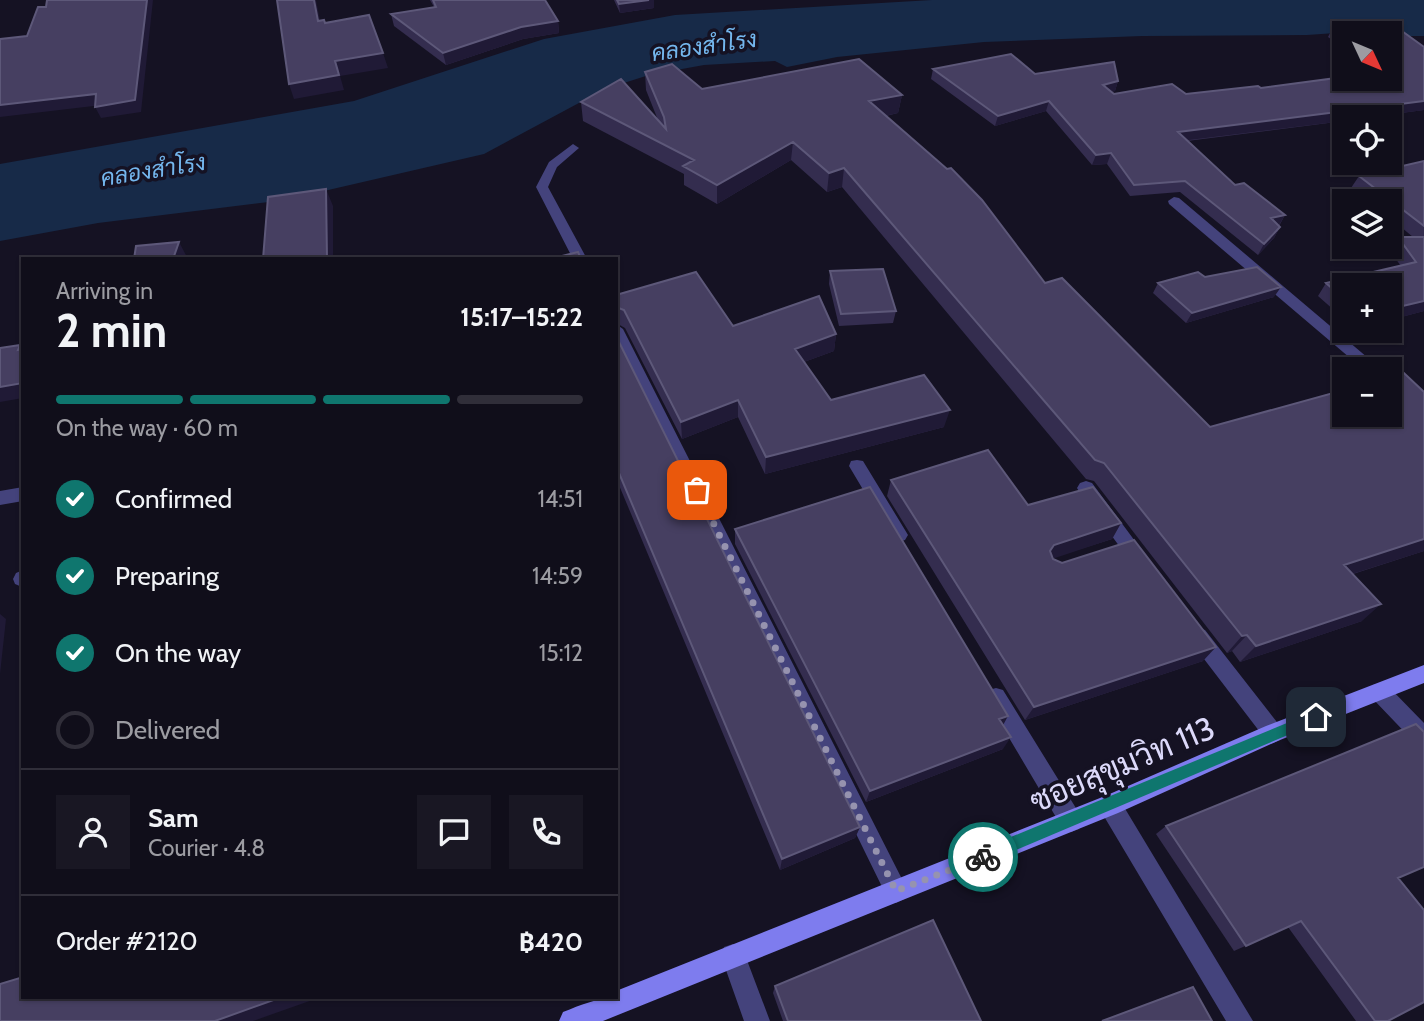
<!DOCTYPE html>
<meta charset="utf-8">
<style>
body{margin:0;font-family:Cabin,Sarabun,sans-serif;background:#191723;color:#f1f3f6;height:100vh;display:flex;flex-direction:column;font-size:26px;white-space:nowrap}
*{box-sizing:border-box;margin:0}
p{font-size:23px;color:#9c9ca2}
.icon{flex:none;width:38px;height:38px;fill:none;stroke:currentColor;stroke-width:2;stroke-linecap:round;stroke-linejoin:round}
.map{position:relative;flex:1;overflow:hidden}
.side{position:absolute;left:21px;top:257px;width:597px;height:742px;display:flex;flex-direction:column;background:#100e1a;border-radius:0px;box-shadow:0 2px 5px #0004,0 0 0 2px #302e39}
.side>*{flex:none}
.needle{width:46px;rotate:134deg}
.fabs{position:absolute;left:1332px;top:21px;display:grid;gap:14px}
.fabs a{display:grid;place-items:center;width:70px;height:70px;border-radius:0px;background:#100e1a;box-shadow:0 2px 5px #0004,0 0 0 2px #302e39;font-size:35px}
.pin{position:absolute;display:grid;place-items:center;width:60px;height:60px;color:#fff;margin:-30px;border-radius:14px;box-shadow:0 4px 10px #0006}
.courier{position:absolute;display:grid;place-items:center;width:70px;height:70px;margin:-35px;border:5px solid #0f766e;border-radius:50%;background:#fff;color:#222;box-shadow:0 2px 9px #0007}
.summary em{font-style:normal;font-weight:800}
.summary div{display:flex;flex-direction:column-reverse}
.summary{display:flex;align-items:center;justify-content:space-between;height:119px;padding:0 35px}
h1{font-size:46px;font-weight:800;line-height:52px}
.bar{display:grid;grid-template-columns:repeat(4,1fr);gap:10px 7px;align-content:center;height:84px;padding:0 35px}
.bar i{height:9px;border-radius:5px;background:#302e39}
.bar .active{background:#0f766e}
.bar p{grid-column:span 4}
.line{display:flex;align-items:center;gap:18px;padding:0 35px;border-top:2px solid #302e39}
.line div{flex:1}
.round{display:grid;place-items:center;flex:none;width:74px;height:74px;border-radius:0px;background:#191723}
ol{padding:0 35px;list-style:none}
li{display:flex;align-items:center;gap:21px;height:77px}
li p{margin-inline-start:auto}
li .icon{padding:7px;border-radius:50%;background:#0f766e;color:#fff;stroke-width:4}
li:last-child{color:#9c9ca2}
li i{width:38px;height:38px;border:4px solid #302e39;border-radius:50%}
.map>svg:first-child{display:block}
.water{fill:#172a48}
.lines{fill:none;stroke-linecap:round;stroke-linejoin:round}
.street{fill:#44437c;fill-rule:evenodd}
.secondary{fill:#7e7cee;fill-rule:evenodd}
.wall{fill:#342d4f}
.shaded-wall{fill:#201a36}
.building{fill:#463f61;stroke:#5d5879;stroke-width:2}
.route{fill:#0f766e}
.done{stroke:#9693af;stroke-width:7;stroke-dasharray:0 12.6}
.labels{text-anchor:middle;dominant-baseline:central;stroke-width:7;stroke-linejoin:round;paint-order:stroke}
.far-water-label{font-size:23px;font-style:italic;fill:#74b6ed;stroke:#151223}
.near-street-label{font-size:32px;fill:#dcd9fa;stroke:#151223}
</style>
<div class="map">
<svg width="1424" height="1021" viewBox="0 0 1424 1021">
<rect width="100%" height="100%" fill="#151223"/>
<!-- water -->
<path class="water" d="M932,0H1424V36H1402L1379,30L1307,35L1142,36L984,42L837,57L787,67L775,61L704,65L649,75L605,89L484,154L285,200L98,223L0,241V164L354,101L544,39L675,15Z"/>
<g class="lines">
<!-- street -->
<path class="street" d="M573,144L579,148L557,167L548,187L587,259H573L536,187L549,162Z
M1174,197L1179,198L1381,369H1363L1169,204L1168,201Z
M616,324L623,329L904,883L908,891L904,899L896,903L888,899L616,344Z
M857,460L863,461L905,530L908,535L905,540L899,542L893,540L849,466L851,461Z
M1086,481L1092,483L1146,556L1149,561L1146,566L1140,569L1134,566L1080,493L1077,488L1080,483Z
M23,487V501L0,505V491Z
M23,570V586L22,587L15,584L13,579L16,573Z
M1198,628L1205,630L1280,726L1283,733L1280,740L1273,743L1266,740L1191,642L1188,636L1191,630Z
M1380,683L1387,685L1424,723V748L1417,745L1373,699L1370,692L1373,685Z
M996,688L1003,690L1079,813L1082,821L1079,829L1071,832L1063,829L989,704L986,697L989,690Z
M1110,794L1118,797L1253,1021H1226L1102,813L1099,805L1102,797Z
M733,944L742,947L770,1021H744L721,956L724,947Z"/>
<!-- secondary -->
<path class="secondary" d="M1424,665V683L1280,740L1118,813L603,1021H559L563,1012C581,1005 596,998 616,998V991L1105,796L1266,726Z"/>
</g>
<!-- wall -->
<path class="wall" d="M430,0H545L558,21L559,33L523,39L446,65L394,26L391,14L434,7Z
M614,0H654V8L620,13Z
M1388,21L1424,47V110L1371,117H1344V121L1187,141L1235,185L1244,183L1285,215L1279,226L1280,227L1274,238L1258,255L1180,192L1130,196L1107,164L1092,165L1046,111L995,126L931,79L933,69L1011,54L1035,74L1114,62L1118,81L1115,91L1111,92L1114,94L1172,84L1186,94L1258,86L1261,88L1344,77V79H1390V33H1344V53L1337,47L1338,44L1328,37L1333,27Z
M645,72L702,89L902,95L898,113L886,116L1045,283L1210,427L1424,392V551L1353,574L1362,621L1240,662L1232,651L1227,653L1094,481L1086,479L842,187L827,192L791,160L717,204L684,185V174L583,121L581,102L658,120L646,90Z
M1424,161V311L1390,320V285H1344V319L1318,296L1326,283L1401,266L1389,250L1398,237H1413L1390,218V201H1368L1351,188L1359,176Z
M830,271L896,311L893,323L839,326L829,284Z
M1205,277L1274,297L1186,323L1153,293L1158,283Z
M616,295L733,326L836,334L834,351L804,362L831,400L944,427L765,474L738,417L682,439L625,328L616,323Z
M616,336L860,827L855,838L780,870L616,478Z
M891,480L1121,523L1112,539L1052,558L1203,661L1025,720L887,496Z
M735,529L1003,725V749L866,802L735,544Z
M1166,826L1399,879L1388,1021H1356L1288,927L1234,951L1156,834Z
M775,986L981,1021H783L773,993Z"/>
<!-- shaded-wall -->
<path class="shaded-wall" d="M147,0H153L141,112L101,118L95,107Z
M314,0H316L323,36L318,21Z
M649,0H654V8L620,13L619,4Z
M558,21L559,33L523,39L446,65L443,53L521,27Z
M383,53L388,68L340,76L344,90L294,99L289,84L335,61Z
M1118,81L1115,91L1100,95L1103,85Z
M96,94L102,105L0,117V105Z
M902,95L898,113L866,120L869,101Z
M1049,101L1046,111L995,126L998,116Z
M1424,101V110L1371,117H1344V121L1173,142L1178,132Z
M793,142L791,160L717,204V185Z
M1111,153L1107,164L1092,165L1096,155Z
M844,168L842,187L827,192L829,173Z
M326,189L333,206V259H327Z
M1285,215L1279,225L1271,218Z
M1280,227L1274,238L1258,255L1264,244Z
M179,242L188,259H173Z
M1281,287L1274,297L1186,323L1192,313Z
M1424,301V311L1390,320V309Z
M836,334L834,351L793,366L795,349Z
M23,383V398L0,402V387Z
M738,400V417L682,439L681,422Z
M950,410L944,427L765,474L766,457Z
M1121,523L1112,539L1046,561L1050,551L1054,545Z
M1424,539V551L1327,582L1344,565Z
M1381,604L1362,621L1240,662L1256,646Z
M0,614L6,619L0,674Z
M1247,635L1232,651L1227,653L1242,636Z
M1216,647L1203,661L1025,720L1034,707Z
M1008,716L1001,729L999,719Z
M1011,737L1003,749L866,802L870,791Z
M860,827L855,838L780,870L782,859Z
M279,998H318L253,1021H215Z"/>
<!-- building -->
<path class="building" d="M47,0H147L135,100L95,107L96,94L0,105V39L27,36L38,7H46Z
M277,0H314L318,21L324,20L325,23L369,15L383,53L335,61L339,75L289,84Z
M433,0H545L558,21L521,27L443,53L391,14L436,7Z
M617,0H649L619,4Z
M1388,21L1424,47V101L1178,132L1235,185L1244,183L1285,215L1271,218L1280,227L1264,244L1185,181L1134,185L1111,153L1096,155L1049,101L998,116L933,69L1011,54L1035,74L1114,62L1118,81L1103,85L1114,94L1172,84L1186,94L1258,86L1261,88L1344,77V79H1390V33H1344V35L1333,27Z
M859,59L902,95L869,101L947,169L951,168L982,200L1045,283L1062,278L1210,427L1344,390V415H1390V377L1404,373L1424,392V539L1344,565L1381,604L1256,646L1247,635L1242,636L1104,463L1095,460L844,168L829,173L793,142L717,185L683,166L694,160L581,102L621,79L666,129L664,117L645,72L672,64L702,89Z
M1424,161V226L1359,176Z
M326,189L327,259H263L268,197Z
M1398,237H1424V301L1390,309V285H1344V299L1326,283L1416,262Z
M179,242L173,259H134L136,246Z
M578,252L581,259H550Z
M1257,267L1281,287L1192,313L1158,283L1198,272L1205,277Z
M883,269L896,311L841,314L830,271Z
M696,272L733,326L819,296L836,334L795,349L831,400L924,375L950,410L766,457L738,400L681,422L624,310L616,307V295Z
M616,336L860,827L782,859L616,466Z
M20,345L18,350L23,349V383L0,387V348Z
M988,450L1028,505L1093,487L1121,523L1054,545L1050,551L1053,559L1062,563L1134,540L1216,647L1034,707L891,480Z
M870,487L1008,716L999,719L1011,737L870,791L735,529Z
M1416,724L1424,732V867L1398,878L1424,910V1002L1388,1021H1375L1301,921L1246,946L1166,826Z
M933,920L981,1021H788L775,986Z
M23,977V998H279L215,1021H0V984Z
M1193,987L1212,1021H1102Z"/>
<!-- route -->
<path class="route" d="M1316,711L1323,717L1321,721L983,864L977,862L975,857L977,851Z"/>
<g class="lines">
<!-- done -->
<path class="done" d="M697,490L896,891L983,857"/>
</g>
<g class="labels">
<!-- far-water labels -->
<g class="far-water-label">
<text transform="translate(704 46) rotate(-8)">คลองสำโรง</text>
<text transform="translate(153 170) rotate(-9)">คลองสำโรง</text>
</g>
<!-- near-street labels -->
<g class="near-street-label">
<text transform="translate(1122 764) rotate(-23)">ซอยสุขุมวิท 113</text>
</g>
</g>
</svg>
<div class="fabs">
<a><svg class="needle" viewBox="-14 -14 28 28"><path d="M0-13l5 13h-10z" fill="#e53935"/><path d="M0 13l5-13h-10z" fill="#9c9ca2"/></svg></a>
<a><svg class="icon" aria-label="locate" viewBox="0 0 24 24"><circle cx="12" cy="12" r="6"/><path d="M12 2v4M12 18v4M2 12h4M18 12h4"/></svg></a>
<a><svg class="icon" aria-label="layers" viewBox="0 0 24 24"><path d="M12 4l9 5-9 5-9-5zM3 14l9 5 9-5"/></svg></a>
<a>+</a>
<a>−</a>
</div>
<div class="pin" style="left:697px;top:490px;background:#ea580c"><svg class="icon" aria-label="bag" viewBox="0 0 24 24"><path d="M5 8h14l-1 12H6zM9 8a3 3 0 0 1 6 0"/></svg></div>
<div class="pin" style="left:1316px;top:717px;background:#1f2937"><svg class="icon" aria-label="home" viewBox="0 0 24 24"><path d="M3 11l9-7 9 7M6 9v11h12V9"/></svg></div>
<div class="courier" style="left:983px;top:857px"><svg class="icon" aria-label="bike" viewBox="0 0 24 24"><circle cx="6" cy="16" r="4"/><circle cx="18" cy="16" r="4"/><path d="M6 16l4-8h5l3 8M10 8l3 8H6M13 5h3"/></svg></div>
<section class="side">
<div class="summary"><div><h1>2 min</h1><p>Arriving in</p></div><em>15:17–15:22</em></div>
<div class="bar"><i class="active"></i><i class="active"></i><i class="active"></i><i></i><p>On the way · 60 m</p></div>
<ol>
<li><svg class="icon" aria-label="check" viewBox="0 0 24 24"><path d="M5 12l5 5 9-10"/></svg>Confirmed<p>14:51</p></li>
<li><svg class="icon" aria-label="check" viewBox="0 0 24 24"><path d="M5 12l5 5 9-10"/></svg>Preparing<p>14:59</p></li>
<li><svg class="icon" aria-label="check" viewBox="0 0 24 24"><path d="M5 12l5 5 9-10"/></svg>On the way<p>15:12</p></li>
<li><i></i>Delivered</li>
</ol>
<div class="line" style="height:126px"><a class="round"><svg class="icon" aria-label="person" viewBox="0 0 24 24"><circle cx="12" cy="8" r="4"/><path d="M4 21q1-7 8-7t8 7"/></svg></a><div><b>Sam</b><p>Courier · 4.8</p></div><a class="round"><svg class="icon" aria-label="chat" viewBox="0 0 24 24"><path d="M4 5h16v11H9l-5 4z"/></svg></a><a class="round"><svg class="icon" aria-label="phone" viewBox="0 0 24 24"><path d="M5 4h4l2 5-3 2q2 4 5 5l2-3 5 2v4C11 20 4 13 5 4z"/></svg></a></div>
<div class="line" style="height:91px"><div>Order #2120</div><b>฿420</b></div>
</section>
</div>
